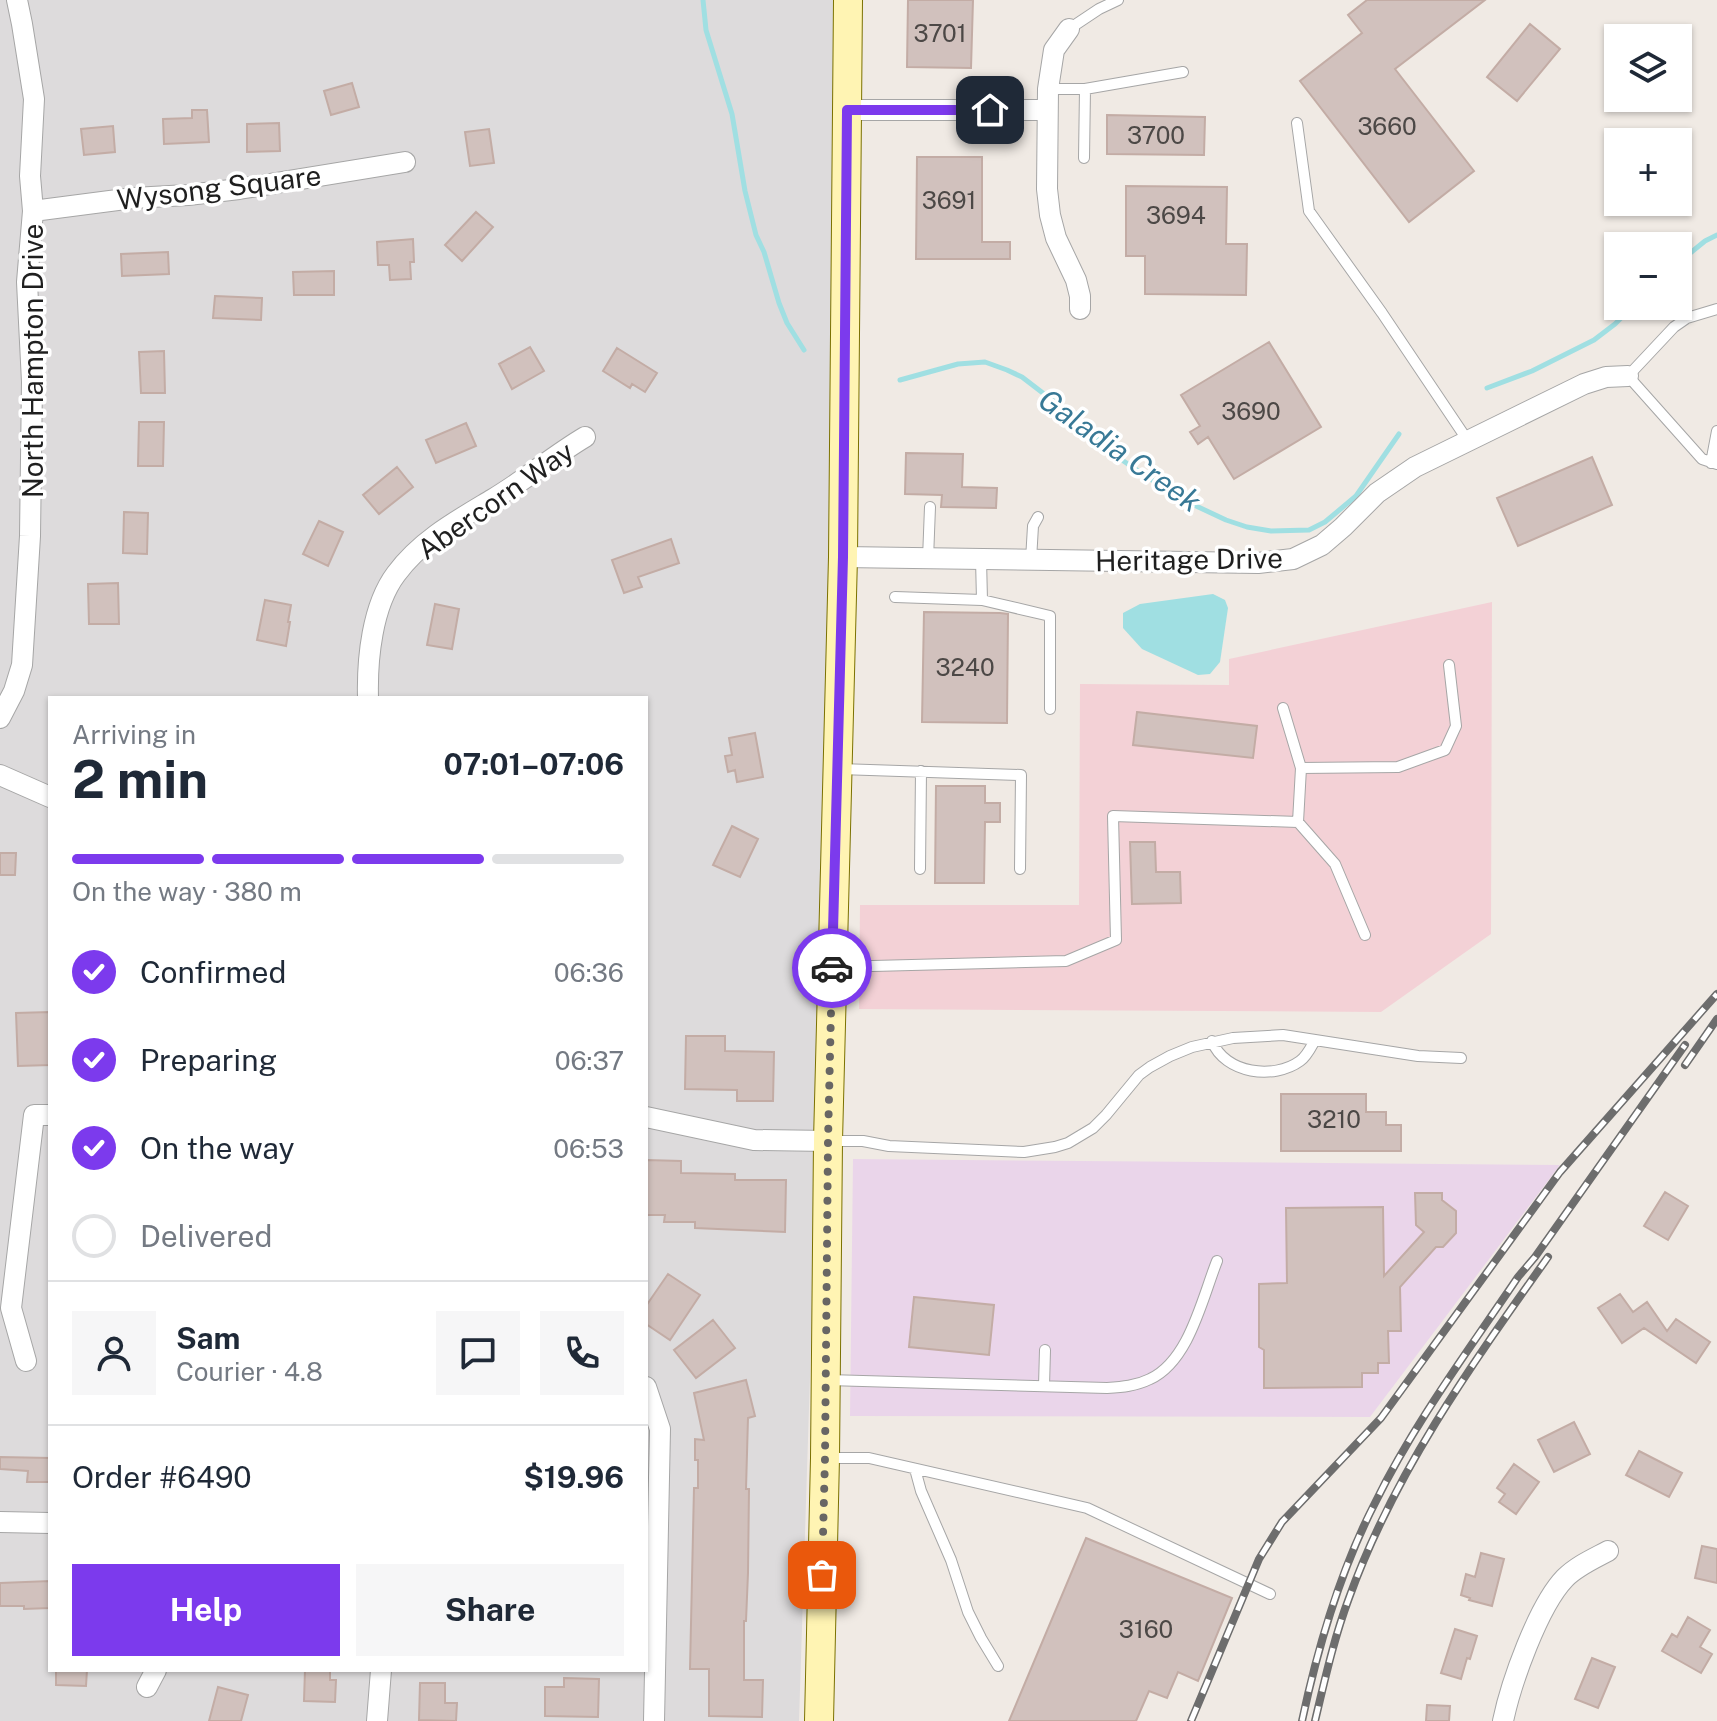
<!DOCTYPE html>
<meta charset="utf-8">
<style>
body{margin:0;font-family:"Public Sans",sans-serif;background:#f6f6f7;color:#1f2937;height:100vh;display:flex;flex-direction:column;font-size:30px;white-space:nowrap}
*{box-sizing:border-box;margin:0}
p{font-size:26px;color:#747a83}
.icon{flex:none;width:44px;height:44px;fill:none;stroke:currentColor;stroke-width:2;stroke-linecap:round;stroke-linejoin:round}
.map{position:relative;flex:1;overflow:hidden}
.drawer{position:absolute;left:48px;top:696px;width:600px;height:976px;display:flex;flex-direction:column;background:#fff;border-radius:0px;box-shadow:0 2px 6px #0004}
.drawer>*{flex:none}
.fabs{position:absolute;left:1604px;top:24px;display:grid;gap:16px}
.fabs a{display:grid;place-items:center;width:88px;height:88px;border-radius:0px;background:#fff;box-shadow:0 2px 6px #0004;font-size:40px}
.pin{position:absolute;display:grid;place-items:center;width:68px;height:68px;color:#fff;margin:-34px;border-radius:16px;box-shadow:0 4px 12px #0006}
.courier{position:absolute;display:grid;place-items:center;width:80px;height:80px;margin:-40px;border:6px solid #7c3aed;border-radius:50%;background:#fff;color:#222;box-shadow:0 2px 10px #0007}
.summary em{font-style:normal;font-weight:700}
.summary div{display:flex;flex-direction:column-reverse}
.summary{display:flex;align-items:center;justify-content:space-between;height:136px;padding:0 24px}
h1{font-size:52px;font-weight:700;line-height:60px}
.bar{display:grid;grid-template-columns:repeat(4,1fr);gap:12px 8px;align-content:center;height:96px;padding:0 24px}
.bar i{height:10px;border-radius:6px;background:#e0e1e3}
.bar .active{background:#7c3aed}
.bar p{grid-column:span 4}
.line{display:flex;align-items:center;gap:20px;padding:0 24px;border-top:2px solid #e0e1e3}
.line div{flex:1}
.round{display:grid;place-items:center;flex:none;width:84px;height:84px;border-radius:0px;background:#f6f6f7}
ol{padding:0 24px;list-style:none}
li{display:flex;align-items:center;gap:24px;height:88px}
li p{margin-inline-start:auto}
li .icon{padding:8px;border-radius:50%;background:#7c3aed;color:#fff;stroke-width:4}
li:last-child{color:#747a83}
li i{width:44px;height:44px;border:4px solid #e0e1e3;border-radius:50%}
.button{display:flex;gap:16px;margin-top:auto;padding:16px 24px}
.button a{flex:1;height:92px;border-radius:0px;background:#7c3aed;color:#fff;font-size:32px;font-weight:700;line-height:92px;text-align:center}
.button a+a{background:#f6f6f7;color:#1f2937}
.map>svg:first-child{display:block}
.residential{fill:#dddbdc;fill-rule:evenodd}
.commercial{fill:#f3d1d6}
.industrial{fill:#ead5ea}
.water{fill:#a0dfe2}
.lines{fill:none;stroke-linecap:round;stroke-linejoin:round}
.stream{stroke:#a0dfe2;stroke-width:5}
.building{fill:#d1c1bd;stroke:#c3aca5;stroke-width:2}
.lane-casing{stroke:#a6a6a6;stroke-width:12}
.street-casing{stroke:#a6a6a6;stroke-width:22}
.secondary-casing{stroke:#7b7100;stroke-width:30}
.lane{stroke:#fff;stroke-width:10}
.street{stroke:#fff;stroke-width:20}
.secondary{stroke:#fff4b3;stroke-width:28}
.rail-casing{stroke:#6d6d6d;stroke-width:8}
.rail{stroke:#fff;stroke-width:5;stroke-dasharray:15;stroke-linecap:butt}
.done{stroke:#686664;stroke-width:8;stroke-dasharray:0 14.4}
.route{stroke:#7c3aed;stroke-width:10}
.labels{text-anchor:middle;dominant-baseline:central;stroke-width:7;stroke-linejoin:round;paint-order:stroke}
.number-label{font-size:24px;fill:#4c4846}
.street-label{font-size:28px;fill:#1f1f1f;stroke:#fff}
.water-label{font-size:30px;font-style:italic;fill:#387996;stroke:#fff}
</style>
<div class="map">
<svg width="1717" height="1721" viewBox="0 0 1717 1721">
<rect width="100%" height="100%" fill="#f0eae4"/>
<!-- residential -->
<path class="residential" d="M0,0H854L799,1721H0ZM50,698H646V1670H50Z"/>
<!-- commercial -->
<path class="commercial" d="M1492,602L1491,934L1381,1012L859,1009L860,905H1079L1080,684L1229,685V659Z"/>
<!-- industrial -->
<path class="industrial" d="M853,1159L1560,1165L1370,1417L850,1416Z"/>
<!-- water -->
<path class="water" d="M1213,594L1225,600L1228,608L1220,662L1210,674L1198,675L1142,649L1123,628V613L1140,604Z"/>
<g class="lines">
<!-- stream -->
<path class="stream" d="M703,0L706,30L732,114L745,191L756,235L764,252L779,303L787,323L804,350
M1678,263L1705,241L1717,235
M900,380L958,364L985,362L1007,370L1022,377L1052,400L1119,458L1177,497L1226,520L1247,527L1271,531L1309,530L1325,522L1356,496L1399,434
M1487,388L1532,371L1594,340L1615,324L1633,306"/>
</g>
<!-- building -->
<path class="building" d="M908,0H973L971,68L907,67Z
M1367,0H1485L1395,69L1474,171L1409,222L1300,81L1362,33L1348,15Z
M1530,24L1560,49L1517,101L1487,77Z
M352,83L359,107L331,115L324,91Z
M192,110H207L209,142L164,144L163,119L192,118Z
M1107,115L1205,117L1204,155L1107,154Z
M279,123L280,151L247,152V124Z
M113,126L115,152L84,155L81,129Z
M489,129L494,163L470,166L465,132Z
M917,157H982V242H1010V259H916Z
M1126,186L1227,187L1226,244H1247L1246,295L1145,294V256H1126Z
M476,212L493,227L462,261L445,245Z
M413,239L414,262H410L411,279L390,280L389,265H378L377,242Z
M168,252L169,274L122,276L121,254Z
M334,271V295H294L293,272Z
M215,296L262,298L261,320L213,318Z
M1269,342L1321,427L1234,479L1208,437L1198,444L1190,432L1200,426L1181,395Z
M530,347L544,371L512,389L499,364Z
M617,348L657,373L645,392L632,384L630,388L603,371Z
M164,351L165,393H141L139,352Z
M139,422H164L163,466H138Z
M466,423L476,446L436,463L426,440Z
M906,453L963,454L962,487L997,488L996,508L941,507L942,495L905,494Z
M1592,457L1612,505L1518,546L1497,498Z
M397,467L413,487L379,514L363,495Z
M124,512L148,513L147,554L123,553Z
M319,521L343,532L328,566L303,554Z
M671,539L679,563L638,577L642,587L624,593L612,560Z
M118,583L119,624H89L88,584Z
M265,600L291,605L288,622H290L286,646L257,640Z
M435,604L459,609L452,649L427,645Z
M924,612L1000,613L1008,614L1007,723L922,722Z
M1137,712L1257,726L1253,758L1133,745Z
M755,733L763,777L737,782L735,770L728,772L725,756L732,755L729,738Z
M936,786H985V803H1000V822H985L984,883H935Z
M732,826L758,839L740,877L713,865Z
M1130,842H1155L1156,872H1180L1181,903L1132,904Z
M0,853H16L15,875H0Z
M50,1012V1065L18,1066L16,1013Z
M686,1036H725V1051L774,1052L773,1101H737V1090L685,1089Z
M1281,1094H1366V1112H1386V1125H1401V1151H1281Z
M646,1160L681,1161V1173L735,1174V1180H786L785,1232L695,1228V1222H664L665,1215H646Z
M1665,1192L1688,1206L1668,1240L1644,1226Z
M1415,1193H1442V1200L1456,1211V1233L1443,1247H1436L1400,1287L1401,1331H1388L1389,1363H1378V1373H1362V1387L1264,1388V1350L1259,1347V1284L1287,1283L1286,1208L1383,1207L1384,1276L1424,1232L1416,1225Z
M668,1274L700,1295L670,1340L646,1324V1306Z
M1620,1294L1633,1312L1647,1302L1667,1331L1676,1319L1710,1342L1696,1363L1644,1328L1622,1343L1598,1308Z
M914,1297L994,1305L989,1355L909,1347Z
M713,1320L735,1348L696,1378L674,1350Z
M746,1380L755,1416L748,1418L746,1489H749L748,1573L746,1621H744V1680H763L762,1717L709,1716V1669H690L694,1488H698V1460H695V1439L704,1440L694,1393Z
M1574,1422L1590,1454L1554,1472L1538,1440Z
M1639,1451L1682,1473L1669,1497L1626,1475Z
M0,1457L50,1458V1482H27L28,1471L0,1469Z
M1514,1464L1539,1482L1516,1514L1499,1502L1505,1494L1497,1488Z
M1086,1538L1232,1598L1198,1681L1178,1672L1167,1698L1149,1691L1136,1721H1009Z
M1702,1546L1717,1549V1583L1695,1578Z
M1481,1553L1504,1559L1492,1606L1469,1600L1470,1598L1461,1595L1466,1574L1475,1577Z
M50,1581V1608L24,1609V1606H0V1583Z
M1688,1617L1710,1630L1700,1647L1712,1654L1701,1673L1662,1651L1672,1634L1677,1637Z
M1455,1629L1477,1636L1470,1659L1467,1658L1461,1679L1441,1673Z
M1592,1658L1615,1667L1598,1708L1575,1699Z
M56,1670H87L86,1686L56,1685Z
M305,1670H330V1680H336L335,1702L304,1701Z
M564,1678L599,1679L598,1717L545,1716V1687H564Z
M420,1683H445V1703H457L456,1721L419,1720Z
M218,1687L248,1695L241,1721H209Z
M1427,1705L1450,1706L1449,1721H1426Z"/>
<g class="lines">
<defs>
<path id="lane" d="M1069,29L1099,9L1118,0
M1048,89H1085L1183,72
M1297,123L1309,211L1382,313L1468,441
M1084,158L1085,89
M1717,309L1687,318L1674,327L1628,376L1702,459L1717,464
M1711,463L1717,431
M928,559L930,507
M981,559L982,600
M1031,560L1033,526L1038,517
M895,597L982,600L1050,616V709
M1283,708L1301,768L1298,822
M1301,768L1398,767L1445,750L1456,726L1449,665
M840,769L1021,775L1020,869
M920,869L921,771
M834,967L1066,961L1116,940L1113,816L1298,822L1335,864L1365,935
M1212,1041C1225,1074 1274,1080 1300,1061C1307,1056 1311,1047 1315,1040
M830,1141H863L889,1146L1024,1152L1055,1147L1068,1143L1093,1128L1106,1115L1139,1075L1150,1067L1170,1056L1192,1047L1233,1038L1283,1035L1418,1056L1461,1058
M828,1380L1107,1388C1122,1387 1136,1386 1150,1379C1189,1361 1202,1299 1217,1261
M1044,1386L1045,1350
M827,1458H869L1087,1508L1270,1594
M915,1469L921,1491L951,1560L968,1612L981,1638L998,1666"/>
<path id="street" d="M1069,29L1054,50L1048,89L1047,189L1050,215L1056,238L1076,280L1080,296V309
M847,110H1047
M33,211L133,198L188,195L239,189L405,162
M843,557L1258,563L1293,559L1322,545L1343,527L1377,493L1415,467L1584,384L1606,377L1628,376
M368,698C367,659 372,606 396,574C421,540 458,520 493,499C525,480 553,456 585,437
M0,718L14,691L22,665L30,536L32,382L27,282L33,211L30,176L34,99L22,24L17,0
M0,775L50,797
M646,1117L754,1140L828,1141
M26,1361L11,1308L34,1115H50
M646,1387L660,1429L654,1721
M0,1522L50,1523
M147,1687L156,1670
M377,1721L381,1670
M1503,1721C1511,1683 1538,1606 1565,1578C1577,1566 1593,1559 1608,1551"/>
<path id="secondary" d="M819,1721L825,1458L828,1141L843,557L848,0"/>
</defs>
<!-- lane casing -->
<use href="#lane" class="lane-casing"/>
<!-- street casing -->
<use href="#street" class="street-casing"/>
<!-- secondary casing -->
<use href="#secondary" class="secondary-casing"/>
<!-- lane -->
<use href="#lane" class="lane"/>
<!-- street -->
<use href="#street" class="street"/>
<!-- secondary -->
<use href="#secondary" class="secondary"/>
<defs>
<path id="rail" d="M1685,1065L1717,1019
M1191,1721L1259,1559L1282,1522L1381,1418L1560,1172L1717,994
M1302,1721C1318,1646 1340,1571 1375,1503C1414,1423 1468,1351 1518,1277L1535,1257L1685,1045
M1315,1721C1325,1679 1334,1638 1349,1598C1394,1473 1472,1364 1548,1257"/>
</defs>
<!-- rail casing -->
<use href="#rail" class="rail-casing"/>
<!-- rail -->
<use href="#rail" class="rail"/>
</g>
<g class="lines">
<!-- done -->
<path class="done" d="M822,1575L825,1458L828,1141L832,968"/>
<!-- route -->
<path class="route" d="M832,968L843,557L847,110H990"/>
</g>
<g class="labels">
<!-- number labels -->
<g class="number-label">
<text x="940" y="33">3701</text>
<text x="1387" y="126">3660</text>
<text x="1156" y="135">3700</text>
<text x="949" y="200">3691</text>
<text x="1176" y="215">3694</text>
<text x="1251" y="411">3690</text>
<text x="965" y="667">3240</text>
<text x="1334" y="1119">3210</text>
<text x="1146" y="1629">3160</text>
</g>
<!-- street labels -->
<g class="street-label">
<text transform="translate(219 187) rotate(-7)">Wysong Square</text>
<text transform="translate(32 361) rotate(-90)">North Hampton Drive</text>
<text transform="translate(495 500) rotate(-35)">Abercorn Way</text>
<text transform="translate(1189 559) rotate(-1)">Heritage Drive</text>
</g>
<!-- water labels -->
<g class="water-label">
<text transform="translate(1120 450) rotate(35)">Galadia Creek</text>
</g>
</g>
</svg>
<div class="fabs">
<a><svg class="icon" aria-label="layers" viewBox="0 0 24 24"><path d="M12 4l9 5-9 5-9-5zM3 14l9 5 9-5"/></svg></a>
<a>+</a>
<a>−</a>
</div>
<div class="pin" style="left:822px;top:1575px;background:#ea580c"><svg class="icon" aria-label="bag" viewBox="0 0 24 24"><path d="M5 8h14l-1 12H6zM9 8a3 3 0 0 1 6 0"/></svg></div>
<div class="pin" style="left:990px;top:110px;background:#1f2937"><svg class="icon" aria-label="home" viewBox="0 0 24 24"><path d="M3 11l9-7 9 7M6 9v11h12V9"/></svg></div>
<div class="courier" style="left:832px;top:968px"><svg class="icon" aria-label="car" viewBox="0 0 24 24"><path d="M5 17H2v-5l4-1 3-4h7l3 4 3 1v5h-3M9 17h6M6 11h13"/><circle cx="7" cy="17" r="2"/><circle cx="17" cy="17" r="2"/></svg></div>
<section class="drawer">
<div class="summary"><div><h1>2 min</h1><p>Arriving in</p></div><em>07:01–07:06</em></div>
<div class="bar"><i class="active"></i><i class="active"></i><i class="active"></i><i></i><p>On the way · 380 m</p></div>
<ol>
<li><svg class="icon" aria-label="check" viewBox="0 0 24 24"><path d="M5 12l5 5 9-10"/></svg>Confirmed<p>06:36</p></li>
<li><svg class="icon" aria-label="check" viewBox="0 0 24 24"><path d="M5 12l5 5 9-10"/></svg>Preparing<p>06:37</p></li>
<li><svg class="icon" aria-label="check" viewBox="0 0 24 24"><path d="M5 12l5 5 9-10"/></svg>On the way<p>06:53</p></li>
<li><i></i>Delivered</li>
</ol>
<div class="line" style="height:144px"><a class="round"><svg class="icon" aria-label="person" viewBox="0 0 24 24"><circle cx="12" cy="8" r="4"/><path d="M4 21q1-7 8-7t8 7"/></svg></a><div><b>Sam</b><p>Courier · 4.8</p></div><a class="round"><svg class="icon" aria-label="chat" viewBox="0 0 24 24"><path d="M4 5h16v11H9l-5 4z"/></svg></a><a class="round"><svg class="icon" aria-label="phone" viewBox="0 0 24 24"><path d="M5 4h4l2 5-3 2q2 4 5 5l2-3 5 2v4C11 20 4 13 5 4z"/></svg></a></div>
<div class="line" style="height:104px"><div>Order #6490</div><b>$19.96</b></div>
<div class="button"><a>Help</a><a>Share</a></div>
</section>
</div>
